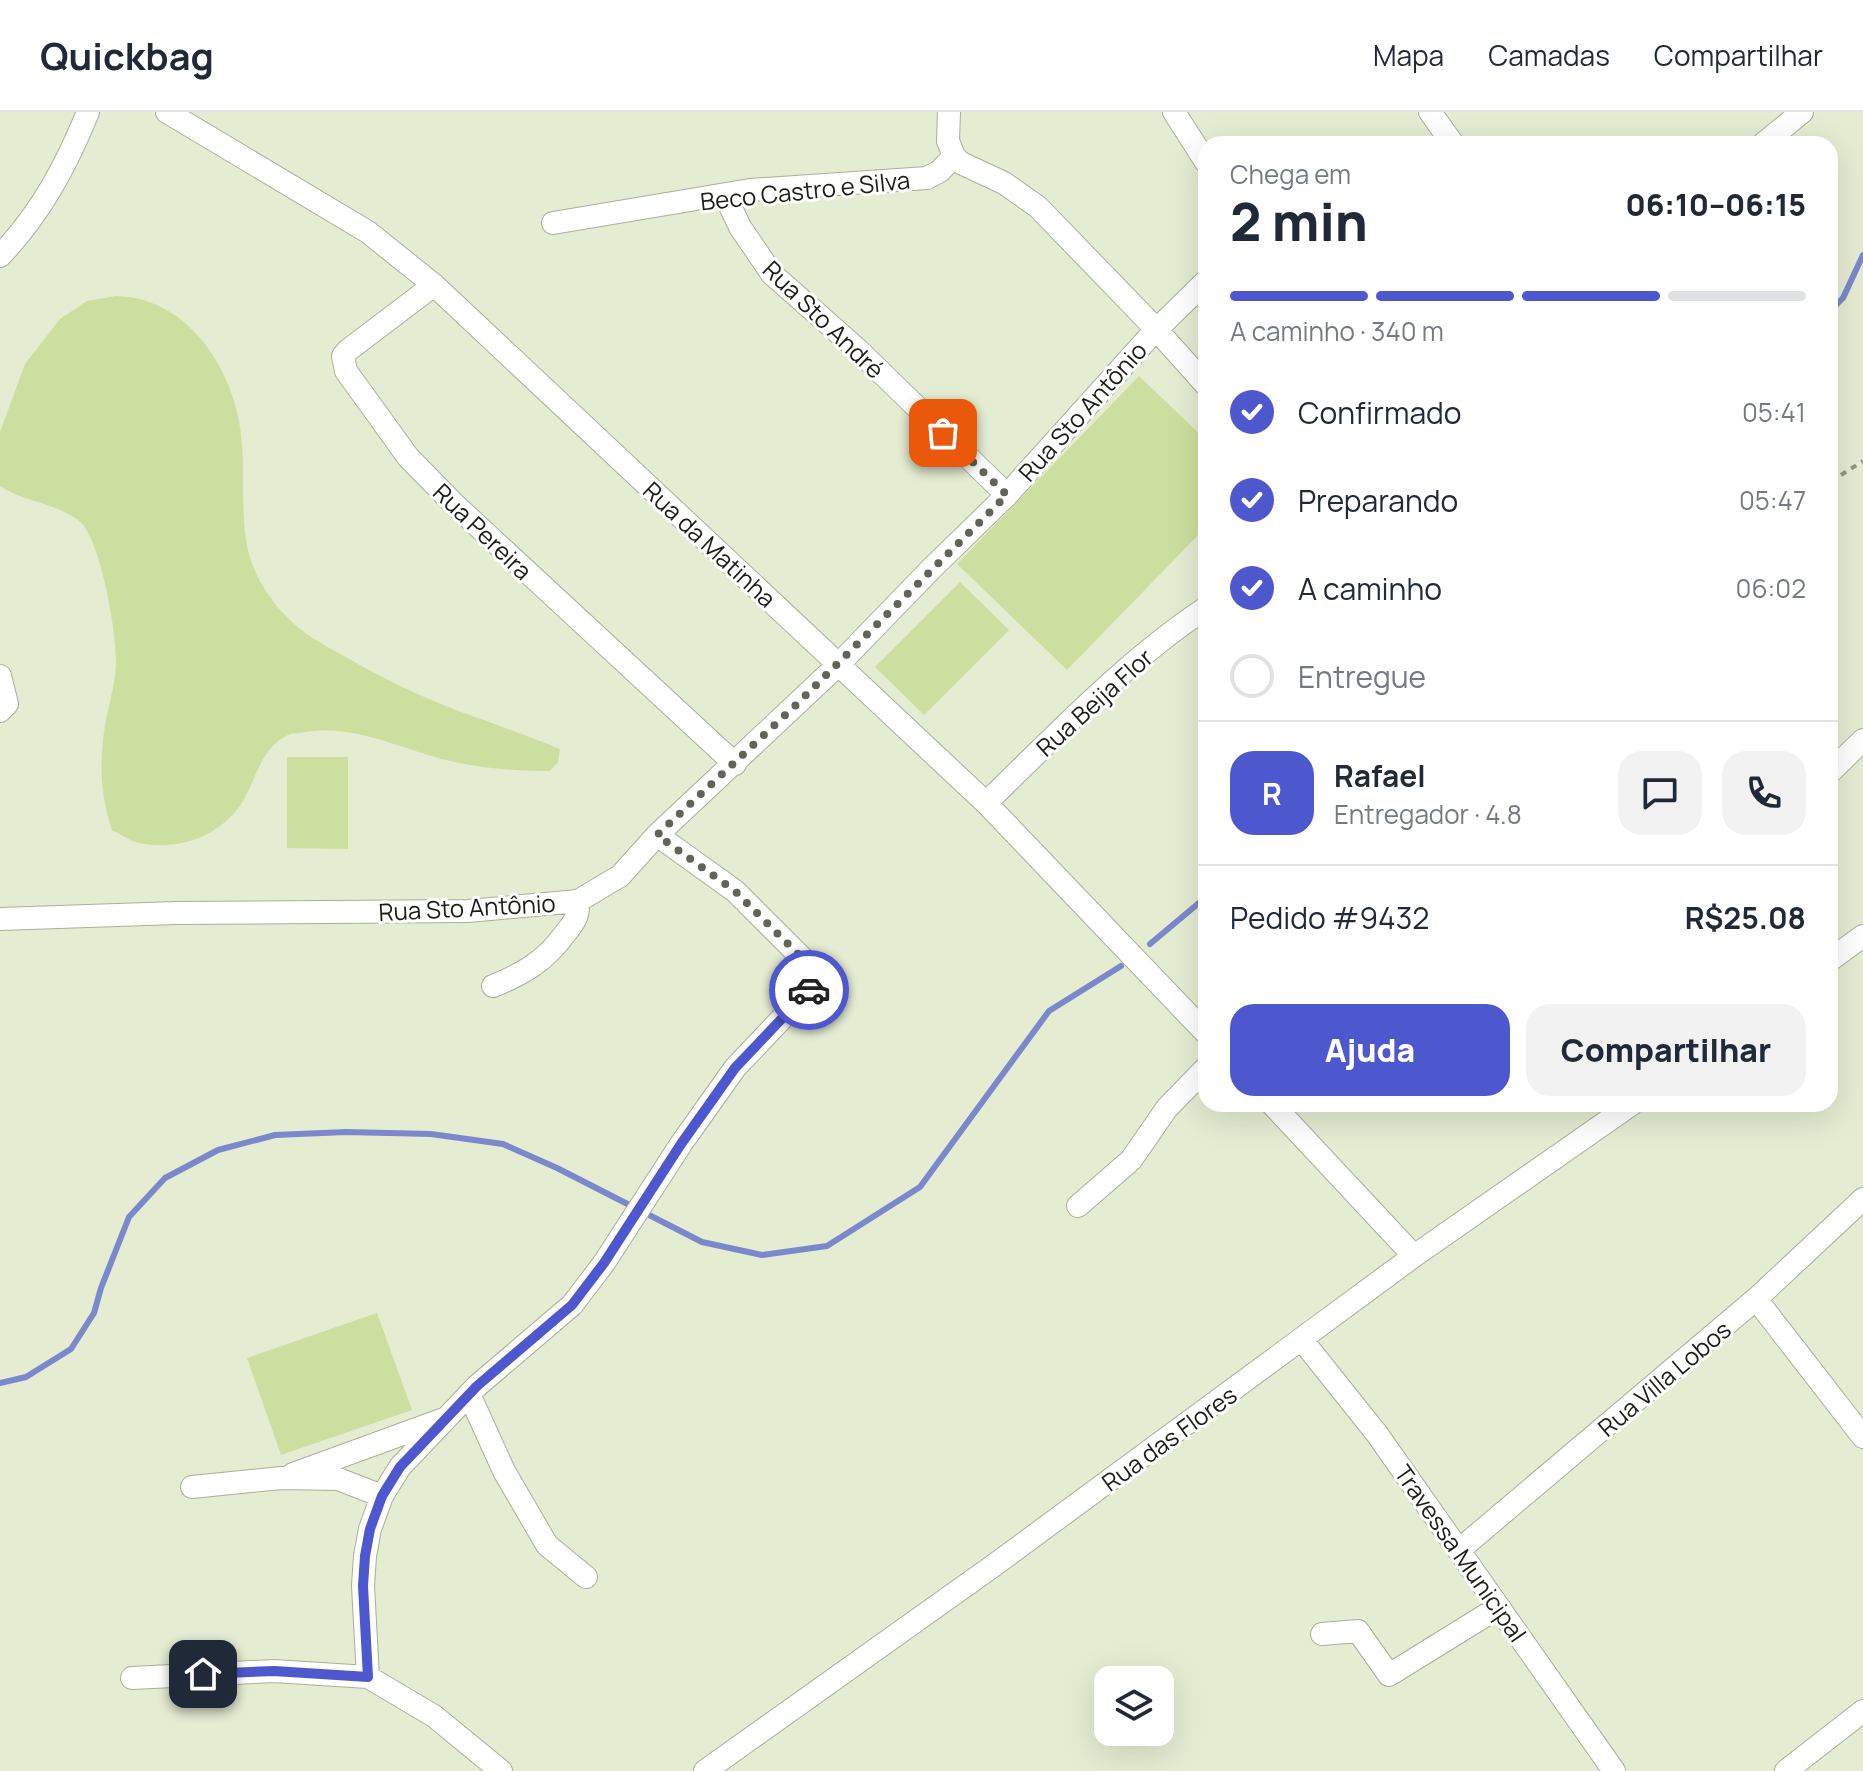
<!DOCTYPE html>
<html lang="pt">
<meta charset="utf-8">
<style>
body{margin:0;font-family:Manrope,sans-serif;background:#f2f2f3;color:#1f2937;height:100vh;display:flex;flex-direction:column;font-size:30px;white-space:nowrap}
*{box-sizing:border-box;margin:0}
p{font-size:26px;color:#747a83}
.icon{flex:none;width:44px;height:44px;fill:none;stroke:currentColor;stroke-width:2;stroke-linecap:round;stroke-linejoin:round}
.map{position:relative;flex:1;overflow:hidden}
.details{position:absolute;left:1198px;top:24px;width:640px;height:976px;display:flex;flex-direction:column;background:#fff;border-radius:24px;box-shadow:0 8px 32px #0002}
.details>*{flex:none}
.buttons{position:absolute;left:1094px;top:1554px;display:grid;gap:16px}
.buttons a{display:grid;place-items:center;width:80px;height:80px;border-radius:16px;background:#fff;box-shadow:0 8px 32px #0002;font-size:40px}
.pin{position:absolute;display:grid;place-items:center;width:68px;height:68px;color:#fff;margin:-34px;border-radius:16px;box-shadow:0 4px 12px #0006}
.courier{position:absolute;display:grid;place-items:center;width:80px;height:80px;margin:-40px;border:6px solid #4e58ce;border-radius:50%;background:#fff;color:#222;box-shadow:0 2px 10px #0007}
.headline em{font-style:normal;font-weight:800}
.headline div{display:flex;flex-direction:column-reverse}
.headline{display:flex;align-items:center;justify-content:space-between;height:136px;padding:0 32px}
h1{font-size:52px;font-weight:800;line-height:60px}
.bar{display:grid;grid-template-columns:repeat(4,1fr);gap:12px 8px;align-content:center;height:96px;padding:0 32px}
.bar i{height:10px;border-radius:6px;background:#e0e1e3}
.bar .active{background:#4e58ce}
.bar p{grid-column:span 4}
.line{display:flex;align-items:center;gap:20px;padding:0 32px;border-top:2px solid #e0e1e3}
.line div{flex:1}
.round{display:grid;place-items:center;flex:none;width:84px;height:84px;border-radius:24px;background:#f2f2f3}
ol{padding:0 32px;list-style:none}
li{display:flex;align-items:center;gap:24px;height:88px}
li p{margin-inline-start:auto}
li .icon{padding:8px;border-radius:50%;background:#4e58ce;color:#fff;stroke-width:4}
li:last-child{color:#747a83}
li i{width:44px;height:44px;border:4px solid #e0e1e3;border-radius:50%}
.primary-button{display:flex;gap:16px;margin-top:auto;padding:16px 32px}
.primary-button a{flex:1;height:92px;border-radius:24px;background:#4e58ce;color:#fff;font-size:32px;font-weight:800;line-height:92px;text-align:center}
.primary-button a+a{background:#f2f2f3;color:#1f2937}
header{display:flex;align-items:center;gap:48px;box-sizing:border-box;height:112px;padding:0 40px;background:#fff;border-bottom:2px solid #e0e1e3}
header strong{font-size:38px}
nav{display:flex;gap:44px;margin-inline-start:auto;font-size:28px}
.map>svg:first-child{display:block}
.green{fill:#cddf9e}
.lines{fill:none;stroke-linecap:round;stroke-linejoin:round}
.stream{stroke:#7b88cb;stroke-width:6}
.street-casing{stroke:#a8b097;stroke-width:24}
.path{stroke:#8f9582;stroke-width:4;stroke-dasharray:6 6;stroke-linecap:butt}
.street{stroke:#fff;stroke-width:22}
.done{stroke:#616556;stroke-width:8;stroke-dasharray:0 14.4}
.route{stroke:#4e58ce;stroke-width:10}
.labels{text-anchor:middle;dominant-baseline:central;stroke-width:6;stroke-linejoin:round;paint-order:stroke}
.street-label{font-size:24px;fill:#1a1d13;stroke:#fff}
</style>
<header>
<strong>Quickbag</strong>
<nav><a>Mapa</a><a>Camadas</a><a>Compartilhar</a></nav>
</header>
<div class="map">
<svg width="1863" height="1659" viewBox="0 0 1863 1659">
<rect width="100%" height="100%" fill="#e4ecd2"/>
<!-- green -->
<path class="green" d="M116,184C126,185 137,185 146,189C205,208 239,275 242,333C245,369 239,420 253,454C259,471 274,492 287,505C302,521 322,532 342,543C375,562 410,580 446,594C484,609 522,621 560,637L558,650L550,659C520,659 489,657 459,651C407,641 360,612 306,620C300,621 293,621 288,623C259,637 257,668 241,692C219,725 178,739 139,731C130,729 120,722 112,718C99,680 99,642 107,603C111,585 116,567 116,548C116,520 101,425 78,408C53,390 24,390 0,374V320L25,252L60,207L87,189Z
M1139,264L1206,328V415L1067,558L957,452Z
M960,470L1009,518L924,603L875,555Z
M287,645H348V737L287,736Z
M377,1201L412,1298L281,1343L247,1246Z"/>
<g class="lines">
<!-- stream -->
<path class="stream" d="M1830,199L1843,186L1863,143
M1150,832L1206,785
M0,1271L26,1265L71,1237L94,1201L101,1176L129,1105L165,1066L218,1038L275,1023L346,1020L431,1022L503,1032L557,1056L702,1130L762,1143L827,1134L920,1075L1049,899L1121,854"/>
<defs>
<path id="street" d="M167,0L368,120L434,173L986,691L1206,921
M949,0L948,29L954,44L961,51L1004,71L1038,95L1156,217L1206,273
M1174,0L1206,50
M1430,0L1453,32
M1763,32L1802,0
M730,83L731,96L740,115L772,162L857,237L1007,383
M553,111L750,78L927,66L940,59L954,44
M0,144C41,101 66,54 88,0
M434,173L347,239L343,244L346,259L408,345L453,391L735,652
M0,564L7,592L0,599
M1830,660L1863,628
M986,691C1054,625 1127,548 1206,496
M0,807L176,801L468,799L578,789L620,764L657,723L839,552L932,456L1007,383L1151,223L1206,169
M1830,848L1863,824
M493,874C523,862 545,849 564,823C574,810 579,806 578,789
M1272,992L1414,1144
M1078,1094L1131,1048L1167,996L1206,956
M1756,1187L1863,1325
M1302,1228L1377,1322L1614,1659
M469,1282L504,1359L547,1433L586,1465
M293,1362L441,1308
M192,1375L281,1366L338,1367L382,1384
M1459,1438L1756,1187L1863,1087
M1322,1522L1358,1519L1389,1563L1499,1495
M368,1565L363,1474L365,1444L370,1417L382,1384L400,1355L477,1274L572,1193L604,1151L681,1032L735,956L808,879L814,864L812,856L735,779L657,723
M132,1566L274,1559L368,1565L434,1604L501,1659
M705,1659L993,1454L1414,1144L1632,992
M1786,1659L1863,1599"/>
</defs>
<!-- street casing -->
<use href="#street" class="street-casing"/>
<!-- path -->
<path class="path" d="M1841,363L1863,349"/>
<!-- street -->
<use href="#street" class="street"/>
</g>
<g class="lines">
<!-- done -->
<path class="done" d="M809,878L814,864L812,856L735,779L657,723L797,592L1007,383L943,321"/>
<!-- route -->
<path class="route" d="M203,1562L274,1559L368,1565L363,1474L365,1444L370,1417L382,1384L400,1355L477,1274L572,1193L604,1151L681,1032L735,956L809,878"/>
</g>
<g class="labels">
<!-- street labels -->
<g class="street-label">
<text transform="translate(805 78) rotate(-6)">Beco Castro e Silva</text>
<text transform="translate(824 207) rotate(44)">Rua Sto André</text>
<text transform="translate(1082 299) rotate(-48)">Rua Sto Antônio</text>
<text transform="translate(483 419) rotate(44)">Rua Pereira</text>
<text transform="translate(710 432) rotate(43)">Rua da Matinha</text>
<text transform="translate(1094 590) rotate(-42)">Rua Beija Flor</text>
<text transform="translate(467 795) rotate(-3)">Rua Sto Antônio</text>
<text transform="translate(1664 1266) rotate(-40)">Rua Villa Lobos</text>
<text transform="translate(1169 1326) rotate(-36)">Rua das Flores</text>
<text transform="translate(1461 1441) rotate(55)">Travessa Municipal</text>
</g>
</g>
</svg>
<div class="buttons">
<a><svg class="icon" aria-label="layers" viewBox="0 0 24 24"><path d="M12 4l9 5-9 5-9-5zM3 14l9 5 9-5"/></svg></a>
</div>
<div class="pin" style="left:943px;top:321px;background:#ea580c"><svg class="icon" aria-label="bag" viewBox="0 0 24 24"><path d="M5 8h14l-1 12H6zM9 8a3 3 0 0 1 6 0"/></svg></div>
<div class="pin" style="left:203px;top:1562px;background:#1f2937"><svg class="icon" aria-label="home" viewBox="0 0 24 24"><path d="M3 11l9-7 9 7M6 9v11h12V9"/></svg></div>
<div class="courier" style="left:809px;top:878px"><svg class="icon" aria-label="car" viewBox="0 0 24 24"><path d="M5 17H2v-5l4-1 3-4h7l3 4 3 1v5h-3M9 17h6M6 11h13"/><circle cx="7" cy="17" r="2"/><circle cx="17" cy="17" r="2"/></svg></div>
<section class="details">
<div class="headline"><div><h1>2 min</h1><p>Chega em</p></div><em>06:10–06:15</em></div>
<div class="bar"><i class="active"></i><i class="active"></i><i class="active"></i><i></i><p>A caminho · 340 m</p></div>
<ol>
<li><svg class="icon" aria-label="check" viewBox="0 0 24 24"><path d="M5 12l5 5 9-10"/></svg>Confirmado<p>05:41</p></li>
<li><svg class="icon" aria-label="check" viewBox="0 0 24 24"><path d="M5 12l5 5 9-10"/></svg>Preparando<p>05:47</p></li>
<li><svg class="icon" aria-label="check" viewBox="0 0 24 24"><path d="M5 12l5 5 9-10"/></svg>A caminho<p>06:02</p></li>
<li><i></i>Entregue</li>
</ol>
<div class="line" style="height:144px"><b class="round" style="background:#4e58ce;color:#fff">R</b><div><b>Rafael</b><p>Entregador · 4.8</p></div><a class="round"><svg class="icon" aria-label="chat" viewBox="0 0 24 24"><path d="M4 5h16v11H9l-5 4z"/></svg></a><a class="round"><svg class="icon" aria-label="phone" viewBox="0 0 24 24"><path d="M5 4h4l2 5-3 2q2 4 5 5l2-3 5 2v4C11 20 4 13 5 4z"/></svg></a></div>
<div class="line" style="height:104px"><div>Pedido #9432</div><b>R$25.08</b></div>
<div class="primary-button"><a>Ajuda</a><a>Compartilhar</a></div>
</section>
</div>
